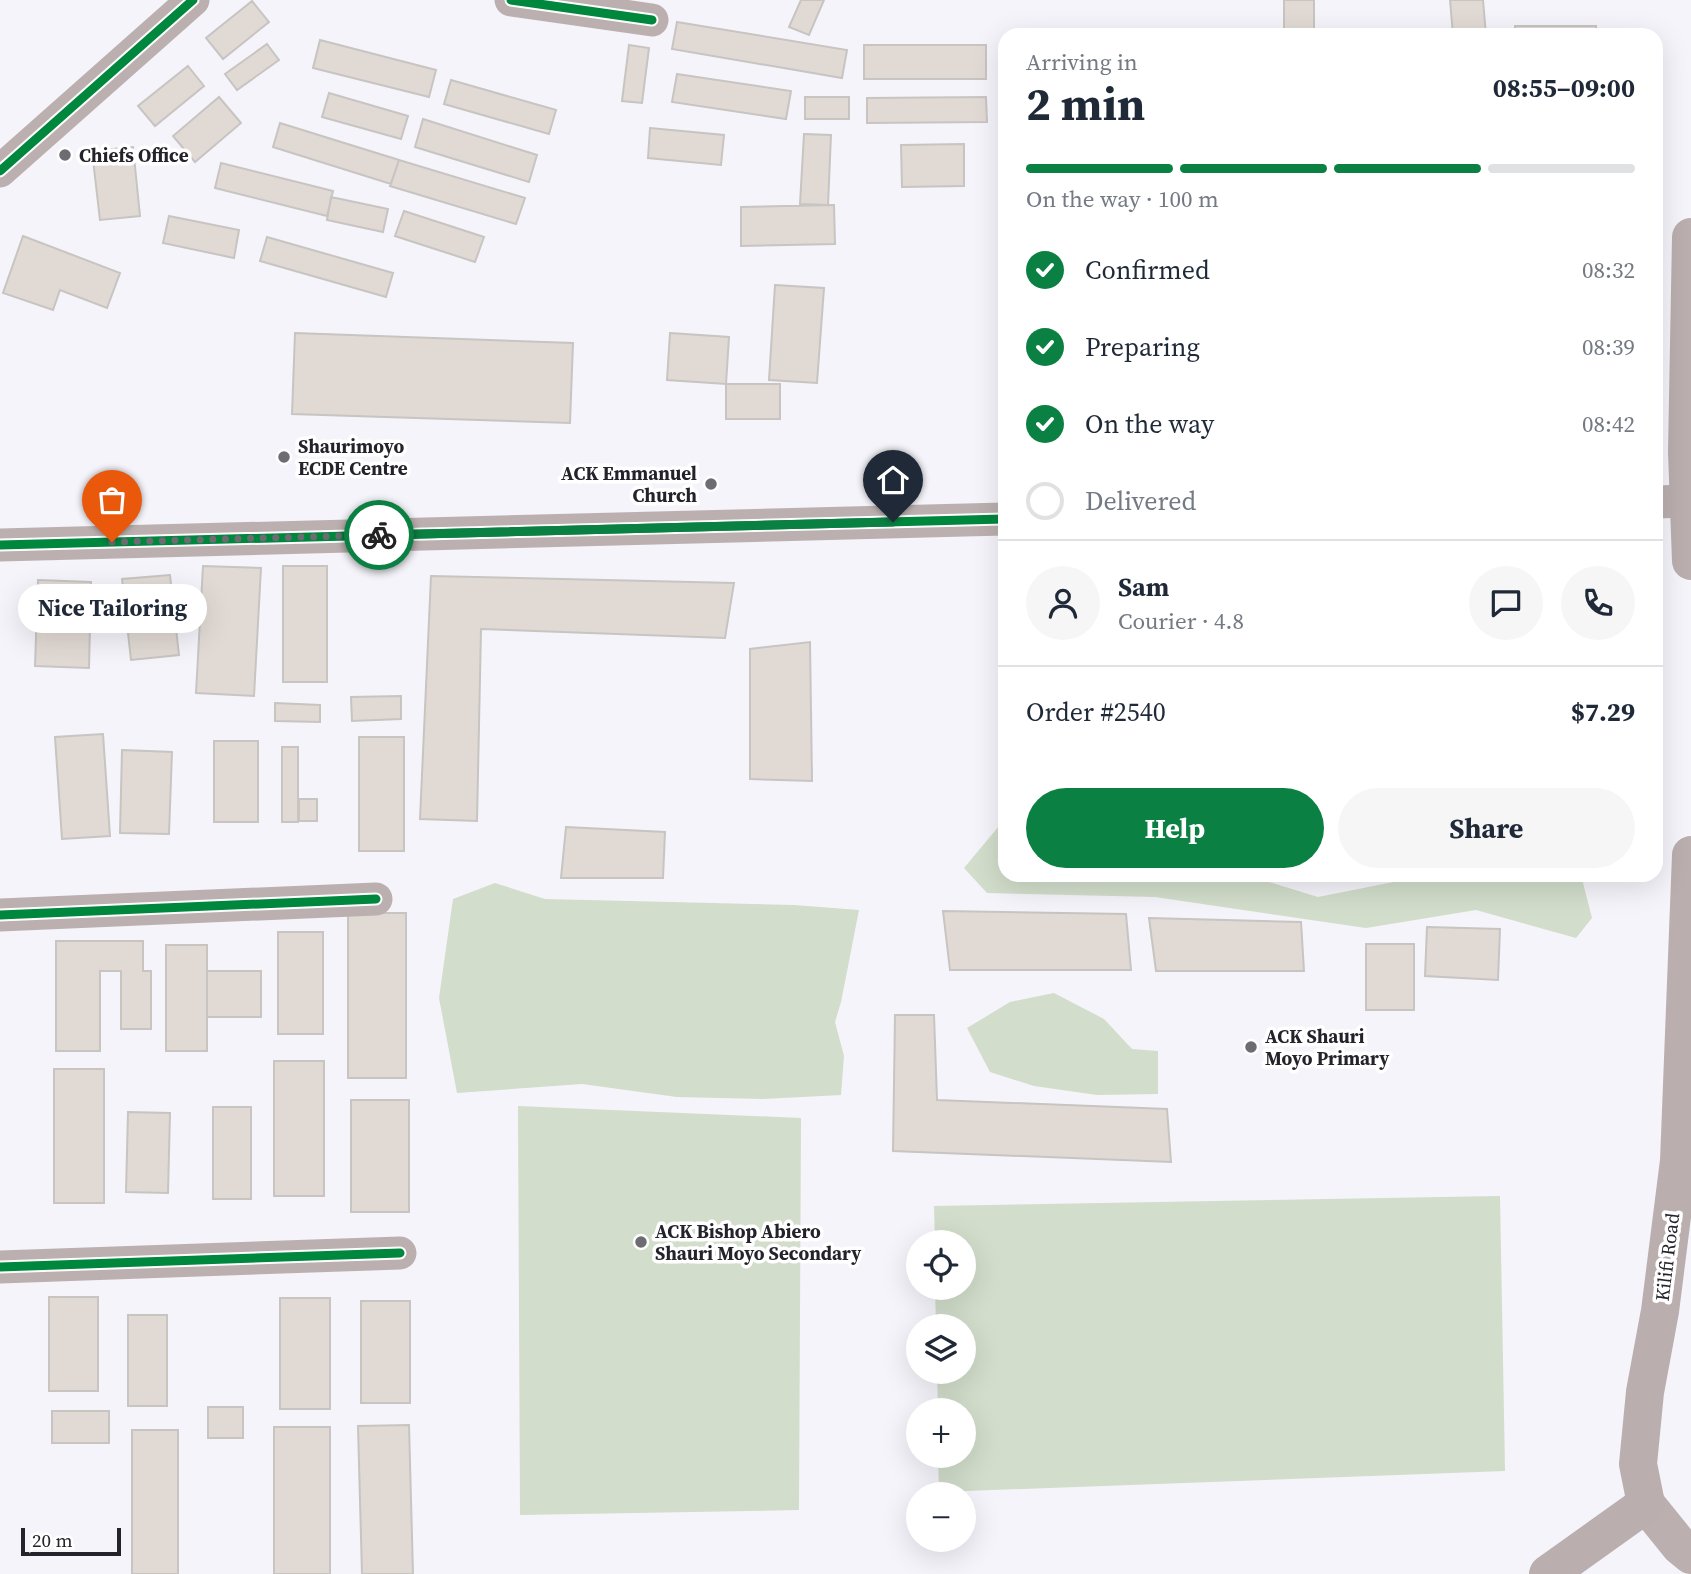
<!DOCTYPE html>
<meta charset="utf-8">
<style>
body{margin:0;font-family:"Source Serif 4",serif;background:#f6f6f7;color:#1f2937;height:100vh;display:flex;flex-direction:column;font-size:26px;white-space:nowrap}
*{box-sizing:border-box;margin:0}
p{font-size:23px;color:#747a83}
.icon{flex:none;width:38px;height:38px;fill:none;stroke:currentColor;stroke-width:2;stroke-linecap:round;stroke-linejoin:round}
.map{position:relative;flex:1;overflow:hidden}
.drawer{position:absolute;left:998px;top:28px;width:665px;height:854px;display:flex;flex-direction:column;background:#fff;border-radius:21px;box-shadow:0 7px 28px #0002}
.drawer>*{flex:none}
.tools{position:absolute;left:906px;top:1230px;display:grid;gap:14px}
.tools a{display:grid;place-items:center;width:70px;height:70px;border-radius:50%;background:#fff;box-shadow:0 7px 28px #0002;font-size:35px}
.scale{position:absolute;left:21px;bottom:18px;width:100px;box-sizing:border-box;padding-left:7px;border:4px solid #24222b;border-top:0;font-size:19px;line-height:24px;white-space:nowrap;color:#24222b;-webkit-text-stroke:5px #fff;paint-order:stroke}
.pin{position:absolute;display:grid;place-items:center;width:60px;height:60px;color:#fff;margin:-72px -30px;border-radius:50% 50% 50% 0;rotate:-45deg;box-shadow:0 0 7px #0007}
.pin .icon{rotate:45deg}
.courier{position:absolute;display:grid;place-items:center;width:70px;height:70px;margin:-35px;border:5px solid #0b8043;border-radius:50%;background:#fff;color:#222;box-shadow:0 2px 9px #0007}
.bubble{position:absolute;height:49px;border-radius:24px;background:#fff;box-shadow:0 7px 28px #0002;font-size:23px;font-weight:700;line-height:49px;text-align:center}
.headline em{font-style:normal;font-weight:700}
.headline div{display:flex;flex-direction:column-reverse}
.headline{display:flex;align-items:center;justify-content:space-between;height:119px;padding:0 28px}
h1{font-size:46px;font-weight:700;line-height:52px}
.bar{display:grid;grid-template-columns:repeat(4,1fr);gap:10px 7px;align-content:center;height:84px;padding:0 28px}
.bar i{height:9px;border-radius:5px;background:#e0e1e3}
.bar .selected{background:#0b8043}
.bar p{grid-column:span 4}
.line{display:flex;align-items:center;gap:18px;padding:0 28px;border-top:2px solid #e0e1e3}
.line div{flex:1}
.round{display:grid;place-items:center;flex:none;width:74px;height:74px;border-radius:37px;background:#f6f6f7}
ol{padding:0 28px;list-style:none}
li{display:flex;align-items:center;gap:21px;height:77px}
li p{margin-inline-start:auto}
li .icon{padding:7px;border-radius:50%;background:#0b8043;color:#fff;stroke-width:4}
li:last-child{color:#747a83}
li i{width:38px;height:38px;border:4px solid #e0e1e3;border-radius:50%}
.button{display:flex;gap:14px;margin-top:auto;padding:14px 28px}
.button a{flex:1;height:80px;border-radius:42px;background:#0b8043;color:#fff;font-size:28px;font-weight:700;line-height:80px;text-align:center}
.button a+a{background:#f6f6f7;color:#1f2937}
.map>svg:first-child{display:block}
.green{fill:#d2ddcb}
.building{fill:#e1dad4;stroke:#c7c4c2;stroke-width:2}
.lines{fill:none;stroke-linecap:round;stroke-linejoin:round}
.minor{stroke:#bbb0af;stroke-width:33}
.tertiary{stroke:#bbb0af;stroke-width:38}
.secondary{stroke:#baaeae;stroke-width:38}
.cycleway-casing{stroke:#fff;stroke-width:13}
.cycleway{stroke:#00873e;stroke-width:9}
.done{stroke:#6d6c73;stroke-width:7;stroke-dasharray:0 12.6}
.route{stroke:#0b8043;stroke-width:9}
.poi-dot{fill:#6d6c73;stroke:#fff;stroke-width:2.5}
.labels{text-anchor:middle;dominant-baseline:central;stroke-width:7;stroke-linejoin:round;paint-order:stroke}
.poi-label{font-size:19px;font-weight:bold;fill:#24222b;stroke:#fff;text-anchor:start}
.street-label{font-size:19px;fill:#24222b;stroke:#fff}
</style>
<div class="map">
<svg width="1691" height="1574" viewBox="0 0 1691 1574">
<rect width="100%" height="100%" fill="#f5f4fa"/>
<!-- green -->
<path class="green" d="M1004,820V875H1246L1318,897L1429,875H1581L1592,918L1576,938L1476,910L1366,928L1155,897L987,893L964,868Z
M495,883L545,899L794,905L859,910L841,1002L835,1022L844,1056L841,1095L763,1099L677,1097L582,1084L457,1093L439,998L453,899Z
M1054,993L1104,1019L1132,1049L1158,1051V1094L1097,1095L1034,1086L990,1072L967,1028L1010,1002Z
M518,1106L801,1118L799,1510L520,1515Z
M1500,1196L1505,1471L939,1492L938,1456H964V1410H938L937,1372H964V1326H936L935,1288H964V1242H935L934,1206Z"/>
<!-- building -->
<path class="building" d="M801,0H824L809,35L789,27Z
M1284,0H1314V35H1284Z
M1450,0H1483L1486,35H1453Z
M252,1L269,22L223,59L206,38Z
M677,22L847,50L842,78L672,49Z
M1515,26H1596V35H1515Z
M1037,29L1139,31V35H1037Z
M1160,30L1261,32V35H1160Z
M320,40L436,70L429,97L313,68Z
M267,44L279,60L237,90L225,74Z
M629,45L649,48L642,103L622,101Z
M864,45H986V79H864Z
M188,66L204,86L155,126L138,106Z
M677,74L791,91L786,119L672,102Z
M451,80L556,110L549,134L444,104Z
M329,93L408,116L401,139L322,117Z
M219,97L241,123L195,162L173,136Z
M805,97H849V119H805Z
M986,97L987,122L867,123V98Z
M423,119L537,155L529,182L415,147Z
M280,123L399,160L391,184L273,147Z
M650,128L724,135L721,165L648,158Z
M804,134L831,135L828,205L800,204Z
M964,144V186L902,187L901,145Z
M133,147L140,216L100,220L92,151Z
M399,160L525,198L516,224L390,186Z
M221,163L333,191L327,216L215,188Z
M331,197L388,209L383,232L327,220Z
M834,205L835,244L741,246V207Z
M404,211L484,237L475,262L395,236Z
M169,216L239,230L234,258L163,243Z
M23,236L120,273L107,308L60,290L53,310L3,293Z
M267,237L393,273L386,297L260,261Z
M775,285L824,288L817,383L769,380Z
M1001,309L1004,310V337L999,336Z
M295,333L573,343L570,423L292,414Z
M670,333L729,337L726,384L667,380Z
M726,384H780V419H726Z
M203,566L261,568L254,696L196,693Z
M283,566H327V682H283Z
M170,575L179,655L131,660L122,579Z
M431,576L734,583L725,638L481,629L477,821L420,819Z
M38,580L91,582L89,668L35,666Z
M810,642L812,781L750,779V649Z
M401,696V719L352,721L351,697Z
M275,703L320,705V722L275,721Z
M103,734L110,836L62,839L55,737Z
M359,737H404V851H359Z
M214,741H258V822H214Z
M282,747H298V822H282Z
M122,750L172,752L169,834L120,833Z
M299,799H317V821H299Z
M566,827L665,832L663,878H561Z
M943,911L1126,914L1131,970H950Z
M348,913H406V1078H348Z
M1149,918L1301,922L1304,971H1156Z
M1427,927L1500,929L1498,980L1425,976Z
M278,932H323V1034H278Z
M56,941H143V971H151V1029H121V971H100V1051H56Z
M1366,944H1414V1010H1366Z
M166,945H207V1051H166Z
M207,971H261V1017H207Z
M895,1015H934L937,1100L1167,1109L1171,1162L893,1151Z
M274,1061H324V1196H274Z
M54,1069H104V1203H54Z
M351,1100H409V1212H351Z
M213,1107H251V1199H213Z
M128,1112L170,1113L168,1193L126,1192Z
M49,1297H98V1391H49Z
M280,1298H330V1409H280Z
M361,1301H410V1403H361Z
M128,1315H167V1406H128Z
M208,1407H243V1438H208Z
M52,1411H109V1443H52Z
M409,1425L413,1574H362L358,1426Z
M274,1427H330V1574H274Z
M132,1430H178V1574H132Z"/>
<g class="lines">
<!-- minor -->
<path class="minor" d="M511,0L652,20
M0,171L193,0
M1656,502L1688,501
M0,545L1004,519
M0,915L376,899
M0,1267L400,1253"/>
<!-- tertiary -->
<path class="tertiary" d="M1646,1504L1680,1546L1691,1555"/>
<!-- secondary -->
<path class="secondary" d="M1691,237L1687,452L1691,561
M1548,1574L1646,1504L1638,1464L1645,1392L1660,1311L1679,1161L1691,855"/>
<defs>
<path id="cycleway" d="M511,0L652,20
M0,171L193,0
M0,545L1004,519
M0,915L376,899
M0,1267L400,1253"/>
</defs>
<!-- cycleway casing -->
<use href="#cycleway" class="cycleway-casing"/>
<!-- cycleway -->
<use href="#cycleway" class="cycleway"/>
</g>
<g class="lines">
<!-- done -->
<path class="done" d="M112,542L379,535"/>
<!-- route -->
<path class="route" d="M379,535L893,522"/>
</g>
<!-- markers -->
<g class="poi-dot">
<circle cx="65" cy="155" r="7"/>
<circle cx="284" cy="457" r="7"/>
<circle cx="711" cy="484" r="7"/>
<circle cx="1251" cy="1047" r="7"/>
<circle cx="641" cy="1242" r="7"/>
</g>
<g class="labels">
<!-- poi labels -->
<g class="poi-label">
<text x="79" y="155">Chiefs Office</text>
<text x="298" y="446">Shaurimoyo<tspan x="298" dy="22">ECDE Centre</tspan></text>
<text x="697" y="473" text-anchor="end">ACK Emmanuel<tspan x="697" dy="22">Church</tspan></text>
<text x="1265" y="1036">ACK Shauri<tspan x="1265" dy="22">Moyo Primary</tspan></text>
<text x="655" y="1231">ACK Bishop Abiero<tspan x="655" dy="22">Shauri Moyo Secondary</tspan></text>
</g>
<!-- street labels -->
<g class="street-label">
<text transform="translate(1667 1257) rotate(-83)">Kilifi Road</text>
</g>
</g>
</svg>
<div class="tools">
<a><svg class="icon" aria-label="locate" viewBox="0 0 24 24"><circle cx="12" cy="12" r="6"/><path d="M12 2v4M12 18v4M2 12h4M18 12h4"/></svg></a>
<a><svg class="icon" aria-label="layers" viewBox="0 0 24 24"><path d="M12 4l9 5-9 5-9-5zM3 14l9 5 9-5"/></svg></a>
<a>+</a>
<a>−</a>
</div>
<div class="scale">20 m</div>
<div class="pin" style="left:112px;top:542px;background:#ea580c"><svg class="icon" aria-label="bag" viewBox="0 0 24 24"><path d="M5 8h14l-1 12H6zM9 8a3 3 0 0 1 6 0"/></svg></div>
<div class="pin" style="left:893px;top:522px;background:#1f2937"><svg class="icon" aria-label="home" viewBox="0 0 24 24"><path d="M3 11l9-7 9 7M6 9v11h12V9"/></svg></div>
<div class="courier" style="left:379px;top:535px"><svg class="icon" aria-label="bike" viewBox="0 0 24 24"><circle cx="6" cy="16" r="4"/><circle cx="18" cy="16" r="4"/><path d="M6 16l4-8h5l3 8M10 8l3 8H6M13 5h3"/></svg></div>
<div class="bubble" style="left:18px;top:584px;width:189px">Nice Tailoring</div>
<section class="drawer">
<div class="headline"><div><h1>2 min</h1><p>Arriving in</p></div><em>08:55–09:00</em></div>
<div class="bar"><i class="selected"></i><i class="selected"></i><i class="selected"></i><i></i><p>On the way · 100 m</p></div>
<ol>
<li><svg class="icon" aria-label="check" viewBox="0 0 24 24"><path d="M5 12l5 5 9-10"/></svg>Confirmed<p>08:32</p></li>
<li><svg class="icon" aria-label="check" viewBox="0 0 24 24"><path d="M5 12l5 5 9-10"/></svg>Preparing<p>08:39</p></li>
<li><svg class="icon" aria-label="check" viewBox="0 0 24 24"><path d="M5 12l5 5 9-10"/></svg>On the way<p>08:42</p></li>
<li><i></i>Delivered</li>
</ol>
<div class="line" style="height:126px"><a class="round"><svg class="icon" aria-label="person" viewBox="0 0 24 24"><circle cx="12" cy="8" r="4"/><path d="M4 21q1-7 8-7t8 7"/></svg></a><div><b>Sam</b><p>Courier · 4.8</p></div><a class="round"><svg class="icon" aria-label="chat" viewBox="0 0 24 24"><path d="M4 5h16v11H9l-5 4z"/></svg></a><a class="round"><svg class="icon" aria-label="phone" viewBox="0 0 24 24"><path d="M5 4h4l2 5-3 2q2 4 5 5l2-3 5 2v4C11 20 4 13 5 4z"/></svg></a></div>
<div class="line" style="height:91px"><div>Order #2540</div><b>$7.29</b></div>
<div class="button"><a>Help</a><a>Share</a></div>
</section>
</div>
